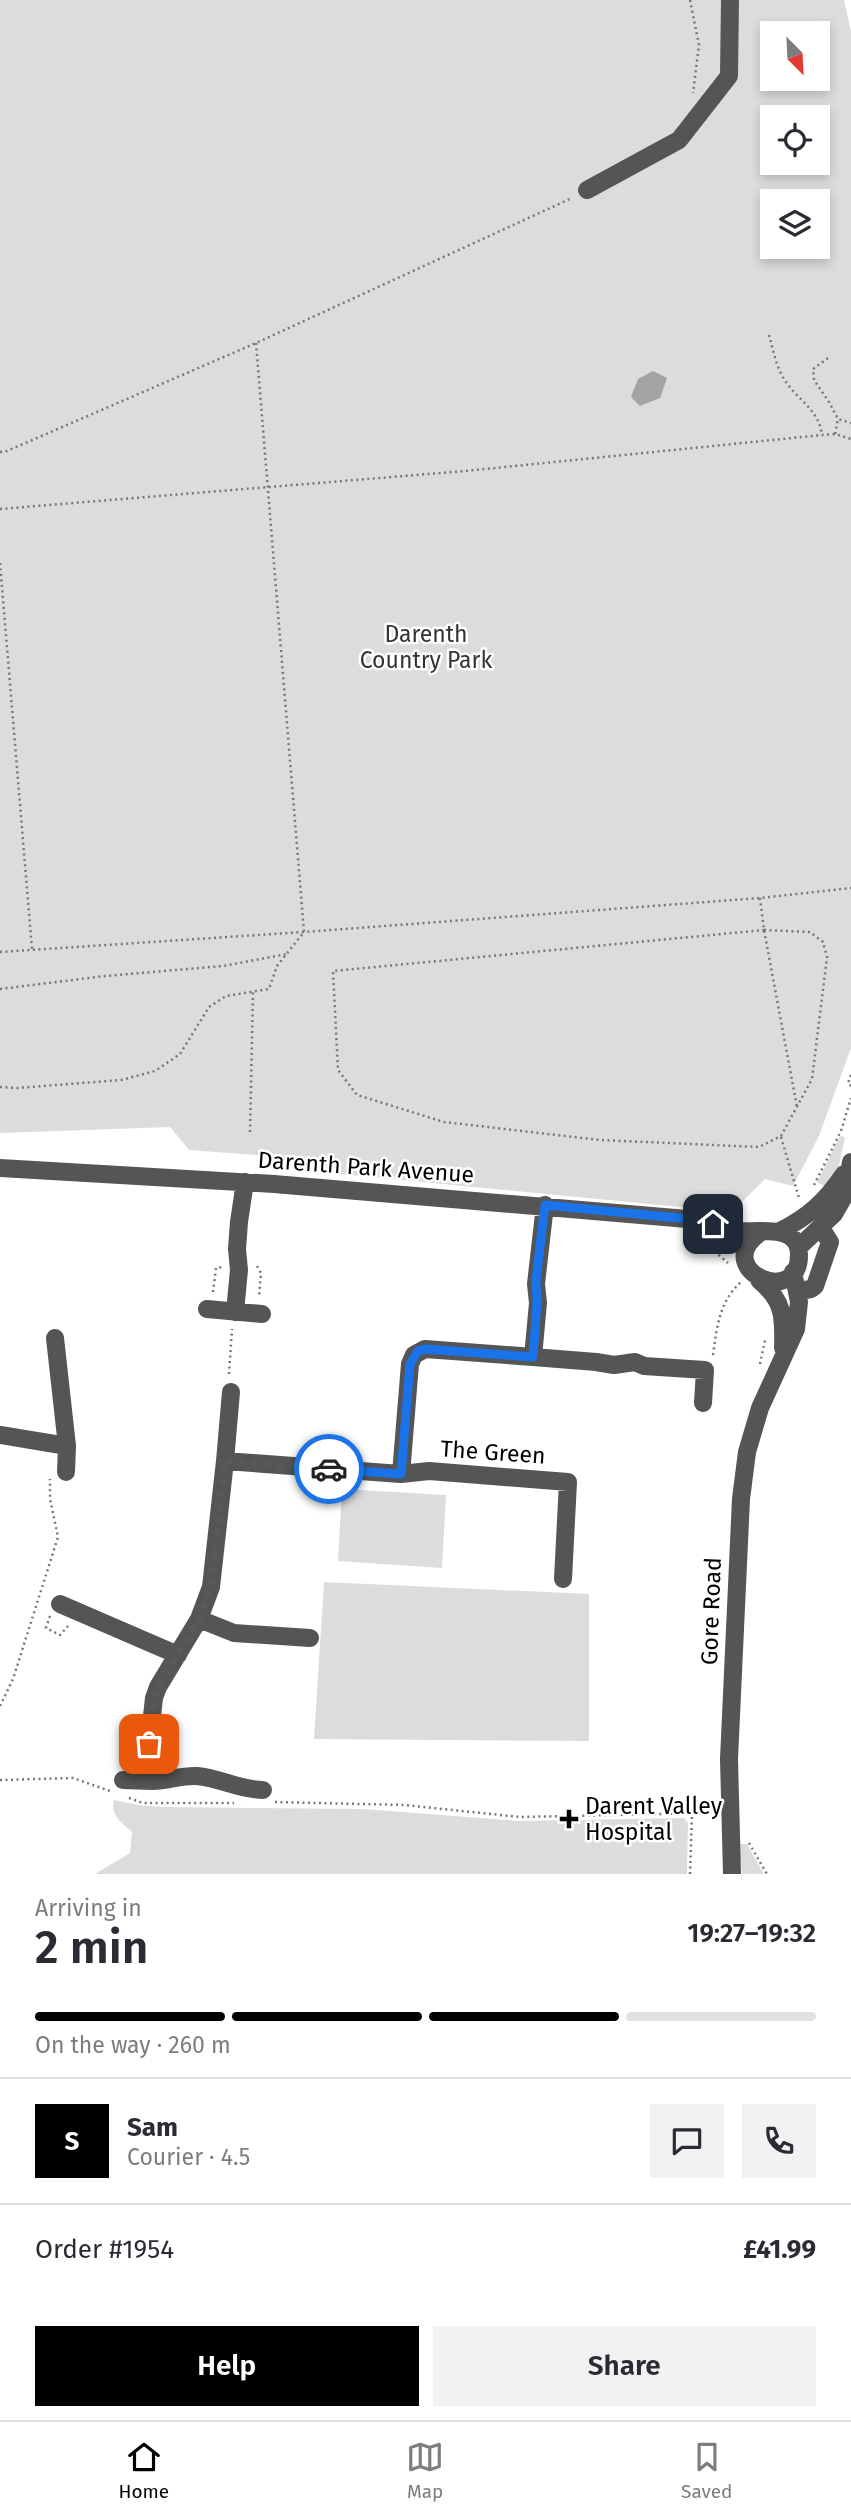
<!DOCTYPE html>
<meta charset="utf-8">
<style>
body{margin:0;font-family:"Fira Sans",sans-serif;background:#f2f2f3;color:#2b2b33;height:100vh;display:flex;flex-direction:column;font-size:26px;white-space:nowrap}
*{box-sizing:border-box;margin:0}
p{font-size:23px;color:#7c7c81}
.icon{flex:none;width:38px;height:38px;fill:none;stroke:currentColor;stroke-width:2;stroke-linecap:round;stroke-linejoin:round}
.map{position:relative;height:1874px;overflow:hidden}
.details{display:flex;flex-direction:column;background:#fff;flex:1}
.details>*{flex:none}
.needle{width:46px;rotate:156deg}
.controls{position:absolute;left:760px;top:21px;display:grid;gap:14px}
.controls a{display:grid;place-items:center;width:70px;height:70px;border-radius:0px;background:#fff;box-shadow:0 4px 10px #0003;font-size:35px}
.pin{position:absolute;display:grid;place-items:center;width:60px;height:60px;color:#fff;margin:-30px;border-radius:14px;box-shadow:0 4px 10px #0006}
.courier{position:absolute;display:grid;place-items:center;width:70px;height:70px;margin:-35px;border:5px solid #1a73e8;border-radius:50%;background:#fff;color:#222;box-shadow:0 2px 9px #0007}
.overview em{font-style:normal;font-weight:600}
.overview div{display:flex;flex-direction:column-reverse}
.overview{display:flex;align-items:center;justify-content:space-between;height:119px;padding:0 35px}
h1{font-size:46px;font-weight:600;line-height:52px}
.bar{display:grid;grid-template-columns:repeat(4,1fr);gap:10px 7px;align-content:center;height:84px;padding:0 35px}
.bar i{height:9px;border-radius:5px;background:#e1e1e2}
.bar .current{background:#000}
.bar p{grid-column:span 4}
.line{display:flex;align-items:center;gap:18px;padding:0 35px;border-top:2px solid #e1e1e2}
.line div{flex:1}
.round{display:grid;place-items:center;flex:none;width:74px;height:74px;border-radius:0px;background:#f2f2f3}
.button{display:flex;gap:14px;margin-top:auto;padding:14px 35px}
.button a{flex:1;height:80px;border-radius:0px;background:#000;color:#fff;font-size:28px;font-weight:600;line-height:80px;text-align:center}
.button a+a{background:#f2f2f3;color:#2b2b33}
.dock{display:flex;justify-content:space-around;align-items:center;height:98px;border-top:2px solid #e1e1e2;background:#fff;font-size:19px;color:#7c7c81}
.dock a{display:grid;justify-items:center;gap:4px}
.dock .current{color:#000}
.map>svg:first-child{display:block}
.green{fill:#dcdcdc;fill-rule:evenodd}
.water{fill:#a3a3a3}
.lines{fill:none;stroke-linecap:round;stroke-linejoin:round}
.path{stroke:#777;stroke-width:2.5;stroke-dasharray:2 3.5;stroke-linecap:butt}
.minor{stroke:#555;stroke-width:18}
.done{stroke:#595959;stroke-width:7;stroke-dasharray:0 12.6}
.route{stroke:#1a73e8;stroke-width:9}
.poi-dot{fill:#000;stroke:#fff;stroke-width:2.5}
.labels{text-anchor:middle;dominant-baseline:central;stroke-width:5;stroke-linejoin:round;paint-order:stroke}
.park-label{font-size:23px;fill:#333;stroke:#fff}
.street-label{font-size:23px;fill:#000;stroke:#fff}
.poi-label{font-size:23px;fill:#000;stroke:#fff;text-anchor:start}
</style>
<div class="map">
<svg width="851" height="1874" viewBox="0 0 851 1874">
<rect width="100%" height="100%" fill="#fff"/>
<!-- green -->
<path class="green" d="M0,0H844L851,32V1048L819,1136L793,1186L765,1179L732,1212L320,1172V1160L189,1150L170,1127L0,1133ZM772,33H817V79H772ZM772,117H817V163H772ZM772,201H817V247H772Z
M840,1136L845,1137L838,1170L825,1187L817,1182Z
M342,1489L446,1495L442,1568L338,1561Z
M324,1582L589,1594V1741L314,1739Z
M114,1800L138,1805L163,1807L363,1809L520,1821L684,1818L688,1823L687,1874H95L130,1853L132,1832C121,1822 110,1815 114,1800Z
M739,1844H747L764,1874H742Z"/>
<!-- water -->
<path class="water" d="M653,371L667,378L660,398L640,406L631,397L638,379Z"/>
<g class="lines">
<!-- path -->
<path class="path" d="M690,0L699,45L693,93
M769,335C773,349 776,366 784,379C796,399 819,409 822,435
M828,358L813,369L814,380L829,402L838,419L851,423
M835,434L838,419
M0,452L7,451L256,343L572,198
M0,509L465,471L822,435L835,434L851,439
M0,563L32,949
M760,898L764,930L797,1107
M764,930L810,932L823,942L827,957L812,1079L781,1136L759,1147L600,1140L444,1122L357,1095L338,1070L333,971Z
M0,952L304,932L760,898L851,888
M0,989L105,976L223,966L287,954
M851,1075L848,1083L851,1086
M0,1087L17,1088L121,1080L155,1071L180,1054L209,1007L226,996L269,989L277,966L304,932L256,343
M250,1132L253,992
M781,1137L799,1198
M814,1185L841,1131L851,1098
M691,1237L711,1248L728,1263
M257,1266L261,1273L259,1297
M213,1292L216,1268L223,1267
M713,1355C717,1327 719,1302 741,1282
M760,1364L765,1340
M229,1374L232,1329
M50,1616L46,1628L60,1635L68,1626
M0,1706L13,1679L58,1537L50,1499V1479
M0,1780L73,1778L110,1791
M129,1798L143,1803H234
M275,1802L404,1805L520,1817L712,1813
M749,1843L767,1874
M690,1874L692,1814"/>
<!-- minor -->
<path class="minor" d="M587,190L679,140L729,76L730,0
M0,1168L274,1184L699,1220C708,1223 716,1228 725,1230C746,1236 798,1219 799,1254C800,1310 708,1269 761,1232
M780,1231C808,1217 826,1201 844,1174
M798,1248L834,1214L845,1195L851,1162
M759,1280C784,1301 784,1317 783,1348
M799,1291L811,1289L815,1286L830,1242L821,1228
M207,1309L262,1314
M235,1312L239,1270L237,1249L239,1222L245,1182
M55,1338L67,1446L66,1472
M533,1357L596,1362L614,1365L635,1362L644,1366L705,1370L703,1403
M0,1435L67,1446
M225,1461L231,1392
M401,1474L429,1471L568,1482L563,1579
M60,1604L178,1655
M199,1619L234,1633L310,1638
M123,1780L153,1781
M263,1790C240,1790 220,1778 197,1776C181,1775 168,1781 153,1781L149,1744L154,1698L158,1687L199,1619L211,1587L225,1461L401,1474L410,1364L414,1355L425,1349L533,1357L538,1303L536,1284L545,1205
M732,1874L729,1759L741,1499L747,1452L760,1408L796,1329L799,1302L793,1272"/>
</g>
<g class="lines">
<!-- done -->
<path class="done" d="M149,1744L156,1690L199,1619L211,1587L225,1461L329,1469"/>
<!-- route -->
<path class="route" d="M329,1469L401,1474L410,1364L418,1351L425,1349L533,1357L537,1303L536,1280L545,1205L699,1220L713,1224"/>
</g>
<!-- markers -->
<path class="poi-dot" d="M565.5 1808.5h7v7h7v7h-7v7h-7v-7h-7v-7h7z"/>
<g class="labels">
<!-- park labels -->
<g class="park-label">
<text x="426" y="634">Darenth<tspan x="426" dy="26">Country Park</tspan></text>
</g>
<!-- street labels -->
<g class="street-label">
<text transform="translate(366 1167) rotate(4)">Darenth Park Avenue</text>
<text transform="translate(493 1452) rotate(4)">The Green</text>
<text transform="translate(711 1611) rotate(-88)">Gore Road</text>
</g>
<!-- poi labels -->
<g class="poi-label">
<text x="585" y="1806">Darent Valley<tspan x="585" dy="26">Hospital</tspan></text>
</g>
</g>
</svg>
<div class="controls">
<a><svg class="needle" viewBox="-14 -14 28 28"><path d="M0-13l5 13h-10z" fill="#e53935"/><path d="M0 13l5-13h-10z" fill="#7c7c81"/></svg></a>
<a><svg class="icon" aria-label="locate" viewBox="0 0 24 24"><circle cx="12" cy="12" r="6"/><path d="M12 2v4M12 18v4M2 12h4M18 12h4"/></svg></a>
<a><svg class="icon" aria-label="layers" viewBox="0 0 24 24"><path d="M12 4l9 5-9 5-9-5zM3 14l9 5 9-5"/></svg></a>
</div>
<div class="pin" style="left:149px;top:1744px;background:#ea580c"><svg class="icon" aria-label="bag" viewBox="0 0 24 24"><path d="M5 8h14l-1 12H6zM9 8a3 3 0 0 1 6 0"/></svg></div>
<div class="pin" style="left:713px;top:1224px;background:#1f2937"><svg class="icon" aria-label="home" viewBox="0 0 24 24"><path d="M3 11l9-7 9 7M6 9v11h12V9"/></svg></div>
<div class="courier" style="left:329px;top:1469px"><svg class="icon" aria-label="car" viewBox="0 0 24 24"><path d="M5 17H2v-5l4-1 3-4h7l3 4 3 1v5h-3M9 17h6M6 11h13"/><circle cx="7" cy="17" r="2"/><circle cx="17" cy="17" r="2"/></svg></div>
</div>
<section class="details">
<div class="overview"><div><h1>2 min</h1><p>Arriving in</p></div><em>19:27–19:32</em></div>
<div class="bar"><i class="current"></i><i class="current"></i><i class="current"></i><i></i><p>On the way · 260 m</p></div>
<div class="line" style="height:126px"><b class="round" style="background:#000;color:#fff">S</b><div><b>Sam</b><p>Courier · 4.5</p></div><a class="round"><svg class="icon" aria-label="chat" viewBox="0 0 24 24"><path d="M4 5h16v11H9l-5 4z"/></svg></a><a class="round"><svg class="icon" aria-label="phone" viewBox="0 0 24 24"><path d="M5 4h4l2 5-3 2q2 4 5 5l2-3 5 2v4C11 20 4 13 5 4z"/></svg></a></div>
<div class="line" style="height:91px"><div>Order #1954</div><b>£41.99</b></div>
<div class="button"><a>Help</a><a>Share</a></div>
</section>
<nav class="dock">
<a class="current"><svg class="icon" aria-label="home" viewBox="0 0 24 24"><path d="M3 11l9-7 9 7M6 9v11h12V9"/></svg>Home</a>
<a><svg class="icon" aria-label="map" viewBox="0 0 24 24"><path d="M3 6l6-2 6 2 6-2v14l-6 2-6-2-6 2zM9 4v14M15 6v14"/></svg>Map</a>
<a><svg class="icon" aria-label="saved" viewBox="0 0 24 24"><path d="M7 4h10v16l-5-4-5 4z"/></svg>Saved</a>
</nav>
